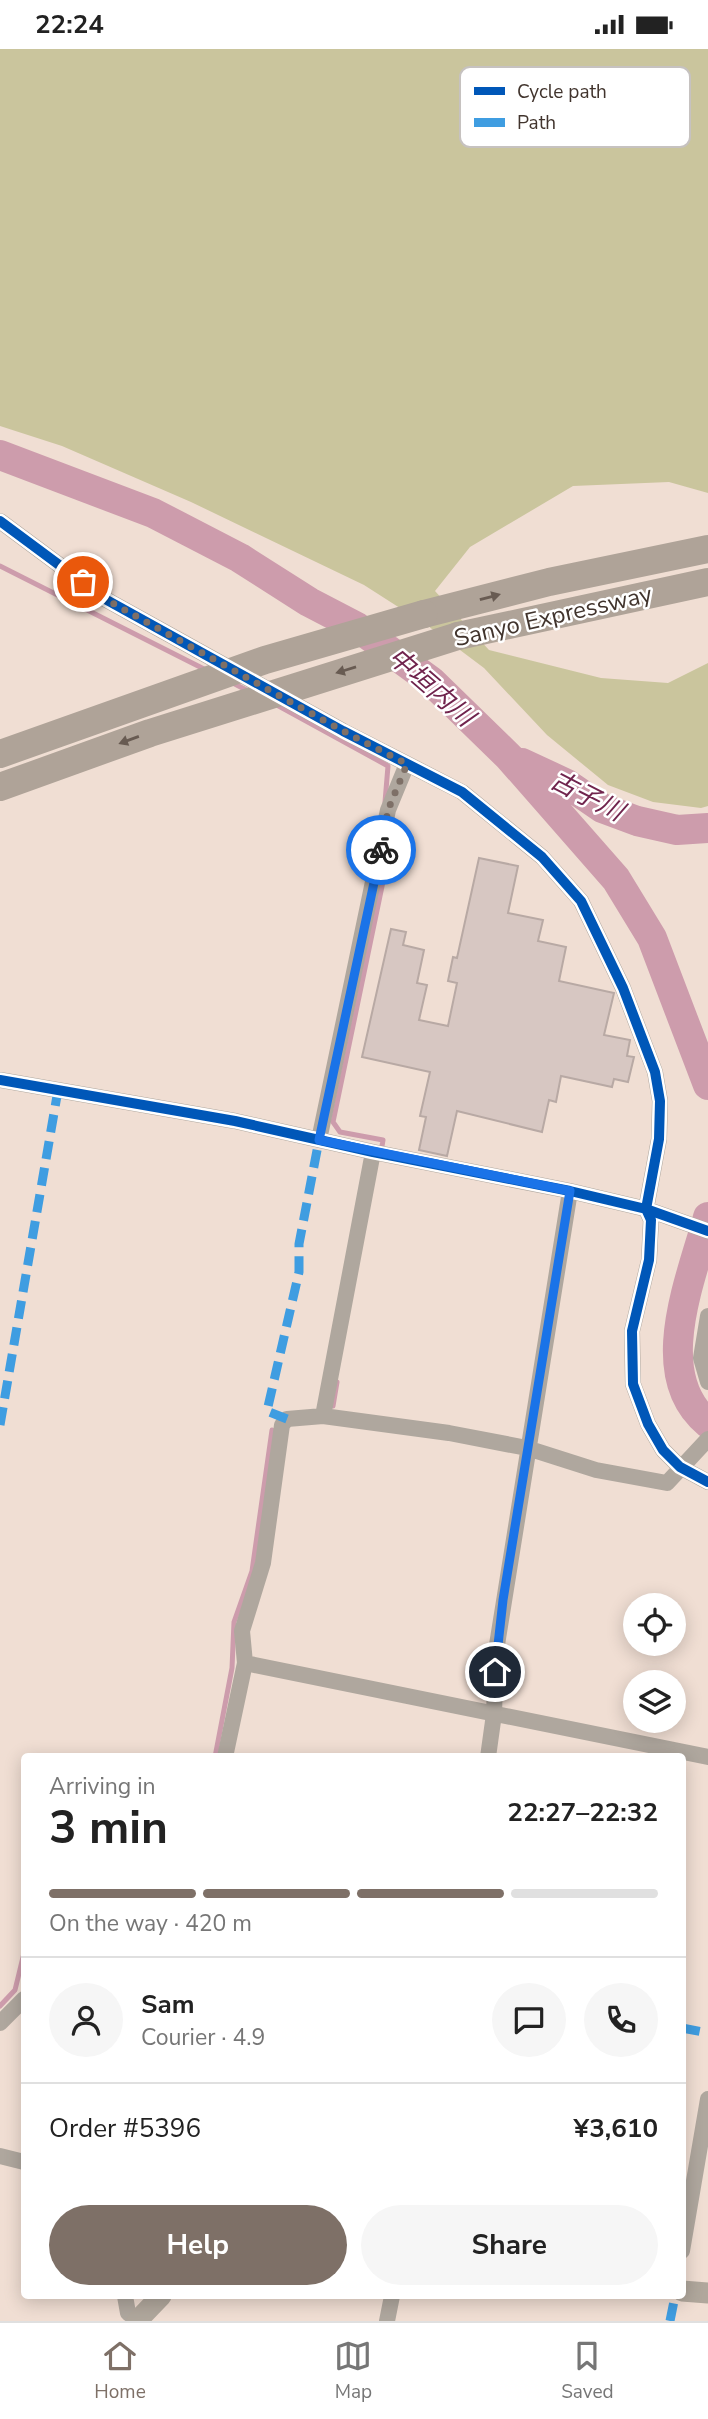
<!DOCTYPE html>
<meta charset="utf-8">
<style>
body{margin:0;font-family:"Nunito Sans","Noto Sans JP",sans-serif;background:#f6f6f6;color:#222;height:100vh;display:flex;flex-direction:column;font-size:26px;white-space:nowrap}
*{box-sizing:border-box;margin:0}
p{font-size:23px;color:#767676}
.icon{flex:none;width:38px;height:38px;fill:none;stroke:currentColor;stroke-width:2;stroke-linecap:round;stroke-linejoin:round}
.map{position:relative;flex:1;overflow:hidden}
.sheet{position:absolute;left:21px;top:1704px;width:665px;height:546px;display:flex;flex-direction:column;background:#fff;border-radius:7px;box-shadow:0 4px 18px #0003}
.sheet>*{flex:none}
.buttons{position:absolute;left:623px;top:1544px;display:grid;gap:14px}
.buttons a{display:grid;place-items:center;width:63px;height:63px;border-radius:50%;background:#fff;box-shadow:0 4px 18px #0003;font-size:35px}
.pin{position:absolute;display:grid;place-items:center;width:60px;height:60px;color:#fff;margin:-30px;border:4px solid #fff;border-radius:50%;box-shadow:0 2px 7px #0007}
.courier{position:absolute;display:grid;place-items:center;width:70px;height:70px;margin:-35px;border:5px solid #1a73e8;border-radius:50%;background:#fff;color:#222;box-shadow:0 2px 9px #0007}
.summary em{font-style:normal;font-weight:700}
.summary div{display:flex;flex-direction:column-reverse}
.summary{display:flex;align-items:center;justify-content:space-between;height:119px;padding:0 28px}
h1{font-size:46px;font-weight:700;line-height:52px}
.bar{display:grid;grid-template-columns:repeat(4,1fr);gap:10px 7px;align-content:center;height:84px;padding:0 28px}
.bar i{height:9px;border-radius:5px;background:#e0e0e0}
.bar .active{background:#7e7067}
.bar p{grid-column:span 4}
.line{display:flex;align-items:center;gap:18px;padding:0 28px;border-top:2px solid #e0e0e0}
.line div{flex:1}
.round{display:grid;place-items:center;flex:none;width:74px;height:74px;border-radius:37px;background:#f6f6f6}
.button{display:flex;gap:14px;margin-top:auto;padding:14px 28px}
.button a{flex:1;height:80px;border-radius:42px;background:#7e7067;color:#fff;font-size:28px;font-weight:700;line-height:80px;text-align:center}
.button a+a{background:#f6f6f6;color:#222}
.status{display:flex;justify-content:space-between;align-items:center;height:49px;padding:0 35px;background:#fff;direction:ltr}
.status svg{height:19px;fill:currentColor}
.tabs{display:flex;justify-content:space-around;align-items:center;height:98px;border-top:2px solid #e0e0e0;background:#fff;font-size:19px;color:#767676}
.tabs a{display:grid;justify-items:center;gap:4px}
.tabs .active{color:#7e7067}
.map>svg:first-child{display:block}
.forest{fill:#cac59d}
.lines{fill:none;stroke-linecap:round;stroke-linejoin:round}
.stream{stroke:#cd9cac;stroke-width:5}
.river{stroke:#cd9cac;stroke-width:30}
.building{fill:#d7c7c2;stroke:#b8a9a4;stroke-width:2}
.street{stroke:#afa79e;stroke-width:16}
.secondary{stroke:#b0a79c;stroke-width:21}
.highway{stroke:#afa398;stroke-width:28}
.highway-bridge{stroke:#afa398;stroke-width:28}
.quiet{stroke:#3f9de1;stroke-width:9;stroke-dasharray:18 9;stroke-linecap:butt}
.cycleway-casing{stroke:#fff;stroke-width:15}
.cycleway{stroke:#0057b8;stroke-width:10}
.oneway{fill:#685b52}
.done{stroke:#7e7067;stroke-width:7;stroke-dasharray:0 12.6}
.route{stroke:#1a73e8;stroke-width:9}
.labels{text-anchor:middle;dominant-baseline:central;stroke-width:5;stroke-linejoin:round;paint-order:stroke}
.street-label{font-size:24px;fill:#41342d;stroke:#fff}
.water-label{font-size:26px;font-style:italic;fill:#70244d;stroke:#fff}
.key{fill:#fff;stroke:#c6c2c0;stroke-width:2}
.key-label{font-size:19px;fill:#41342d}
</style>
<div class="status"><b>22:24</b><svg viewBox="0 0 49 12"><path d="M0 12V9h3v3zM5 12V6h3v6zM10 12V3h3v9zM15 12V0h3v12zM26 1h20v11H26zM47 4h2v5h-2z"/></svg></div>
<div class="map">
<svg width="708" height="2272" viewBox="0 0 708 2272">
<rect width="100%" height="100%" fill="#f0ded3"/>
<!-- forest -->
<path class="forest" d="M0,0H708V444L669,433L573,437L470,498L435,542L489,601L601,629L668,634L708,614V757L701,759L653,753L608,736L547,686L484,619L428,577L364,536L191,453L62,397L0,377Z"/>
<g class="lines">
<!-- stream -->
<path class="stream" d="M0,517L206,621
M231,633L250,643
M275,655L388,717L385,753
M381,1103L383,1091L340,1083L333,1073L385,823L382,814
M333,1357L337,1333
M215,1708L232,1619L234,1573L252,1522L272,1381
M0,1957L15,1941L24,1904"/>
<!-- river -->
<path class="river" d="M0,406L153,464L240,509L309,553L357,578L431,632L509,708L616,830L652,889L708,1036
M522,714L567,735L602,759L637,772L677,781L708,779
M708,1168C692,1228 649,1326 708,1374"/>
</g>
<!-- building -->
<path class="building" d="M479,809L518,817L508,864L543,871L538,892L566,898L559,932L614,944L604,986L630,991L627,1007L634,1008L628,1033L614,1030L612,1038L561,1027L556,1053L549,1051L542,1083L457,1062L447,1107L419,1101L426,1068L420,1067L430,1023L362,1008L391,880L406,883L403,896L424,901L417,934L427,936L419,971L448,977L457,934L448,932L453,908L457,909Z"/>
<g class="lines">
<!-- street -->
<path class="street" d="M0,472L105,550L343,682L462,743L542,808L581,852L623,939L655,1023L660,1052L659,1090L646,1160L651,1171L649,1211L632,1282L633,1335L648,1375L663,1401L680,1418L708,1433
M0,1031L235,1072L373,1103L570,1142L646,1160L708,1182
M319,1091L388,761L407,715
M708,1267L701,1309L708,1333
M323,1367L373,1103
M245,1614L242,1582L263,1514L282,1376L287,1370L323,1367L449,1384L527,1399L596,1421L667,1434L708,1390
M225,1708L245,1614L708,1708
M488,1708L494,1665L496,1602L570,1142
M0,1974L24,1950
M0,2107L24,2113
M682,2202L708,2050
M125,2247L128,2264L138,2271
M387,2272L392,2247"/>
<!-- secondary -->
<path class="secondary" d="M682,2242L708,2244
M137,2272L161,2247"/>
<!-- highway -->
<path class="highway" d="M424,565L549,533L708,500
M458,587L708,533"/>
<!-- highway-bridge -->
<path class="highway-bridge" d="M0,705L265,611L424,565
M0,738L150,684L458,587"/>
<!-- quiet -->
<path class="quiet" d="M287,1370L267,1362L299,1223V1195L319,1091
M0,1376L58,1041
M682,1979L708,1984
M670,2272L675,2247"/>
<defs>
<path id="cycleway" d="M0,472L105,550L343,682L462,743L542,808L581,852L623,939L655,1023L660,1052L659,1090L646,1160L651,1171L649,1211L632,1282L633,1335L648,1375L663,1401L680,1418L708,1433
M0,1031L235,1072L373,1103L570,1142L646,1160L708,1182"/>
</defs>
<!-- cycleway casing -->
<use href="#cycleway" class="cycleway-casing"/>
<!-- cycleway -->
<use href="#cycleway" class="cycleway"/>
</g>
<!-- one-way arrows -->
<defs><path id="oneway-solid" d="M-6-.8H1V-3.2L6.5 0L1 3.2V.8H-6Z" transform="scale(1.75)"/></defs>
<g class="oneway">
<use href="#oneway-solid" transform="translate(490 548) rotate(-15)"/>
<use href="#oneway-solid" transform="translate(346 621) rotate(163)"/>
<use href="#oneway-solid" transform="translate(129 691) rotate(160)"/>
</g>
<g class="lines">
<!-- done -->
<path class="done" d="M83,533L105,550L343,682L407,715L388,761L381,801"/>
<!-- route -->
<path class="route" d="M381,801L319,1091L570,1142L503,1551L495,1623"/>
</g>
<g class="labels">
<!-- street labels -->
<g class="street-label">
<text transform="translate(553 567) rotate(-13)">Sanyo Expressway</text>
</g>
<!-- water labels -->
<g class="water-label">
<text transform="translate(431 638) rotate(41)">中垣内川</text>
<text transform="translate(587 747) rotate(27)">古子川</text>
</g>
</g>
<!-- legend -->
<rect x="460" y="18" width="230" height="80" rx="10" class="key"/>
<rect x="474" y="38" width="31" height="8" fill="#0057b8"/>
<rect x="474" y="69" width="31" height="9" fill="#3f9de1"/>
<g class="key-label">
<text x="517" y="49">Cycle path</text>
<text x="517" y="80">Path</text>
</g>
</svg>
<div class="buttons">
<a><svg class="icon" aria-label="locate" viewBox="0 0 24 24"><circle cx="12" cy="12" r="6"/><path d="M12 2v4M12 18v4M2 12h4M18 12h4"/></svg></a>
<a><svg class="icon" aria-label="layers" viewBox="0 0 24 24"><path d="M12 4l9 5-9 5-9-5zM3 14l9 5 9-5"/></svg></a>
</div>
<div class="pin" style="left:83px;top:533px;background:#ea580c"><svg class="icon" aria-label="bag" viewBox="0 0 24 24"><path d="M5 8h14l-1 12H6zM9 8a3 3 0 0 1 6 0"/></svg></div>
<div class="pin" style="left:495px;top:1623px;background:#1f2937"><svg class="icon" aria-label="home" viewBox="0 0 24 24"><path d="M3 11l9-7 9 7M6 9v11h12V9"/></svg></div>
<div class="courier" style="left:381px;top:801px"><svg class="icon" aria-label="bike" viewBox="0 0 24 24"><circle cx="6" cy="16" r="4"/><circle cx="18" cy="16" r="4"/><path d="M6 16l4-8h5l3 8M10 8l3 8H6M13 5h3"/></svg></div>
<section class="sheet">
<div class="summary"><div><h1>3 min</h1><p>Arriving in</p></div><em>22:27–22:32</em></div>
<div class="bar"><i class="active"></i><i class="active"></i><i class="active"></i><i></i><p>On the way · 420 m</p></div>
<div class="line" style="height:126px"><a class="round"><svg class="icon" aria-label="person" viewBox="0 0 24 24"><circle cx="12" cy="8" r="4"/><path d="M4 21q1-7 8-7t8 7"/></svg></a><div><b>Sam</b><p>Courier · 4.9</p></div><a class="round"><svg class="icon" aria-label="chat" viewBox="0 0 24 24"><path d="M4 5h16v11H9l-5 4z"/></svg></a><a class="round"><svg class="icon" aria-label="phone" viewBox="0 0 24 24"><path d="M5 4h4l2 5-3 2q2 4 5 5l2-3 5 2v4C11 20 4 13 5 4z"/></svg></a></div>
<div class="line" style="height:91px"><div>Order #5396</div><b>¥3,610</b></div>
<div class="button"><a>Help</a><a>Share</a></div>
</section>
</div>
<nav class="tabs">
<a class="active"><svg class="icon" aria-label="home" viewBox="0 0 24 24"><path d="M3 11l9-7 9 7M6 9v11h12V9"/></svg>Home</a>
<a><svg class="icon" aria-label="map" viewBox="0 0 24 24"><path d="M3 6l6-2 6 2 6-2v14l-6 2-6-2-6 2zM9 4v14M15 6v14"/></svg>Map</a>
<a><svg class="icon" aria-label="saved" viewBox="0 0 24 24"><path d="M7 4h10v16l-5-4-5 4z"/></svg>Saved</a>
</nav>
